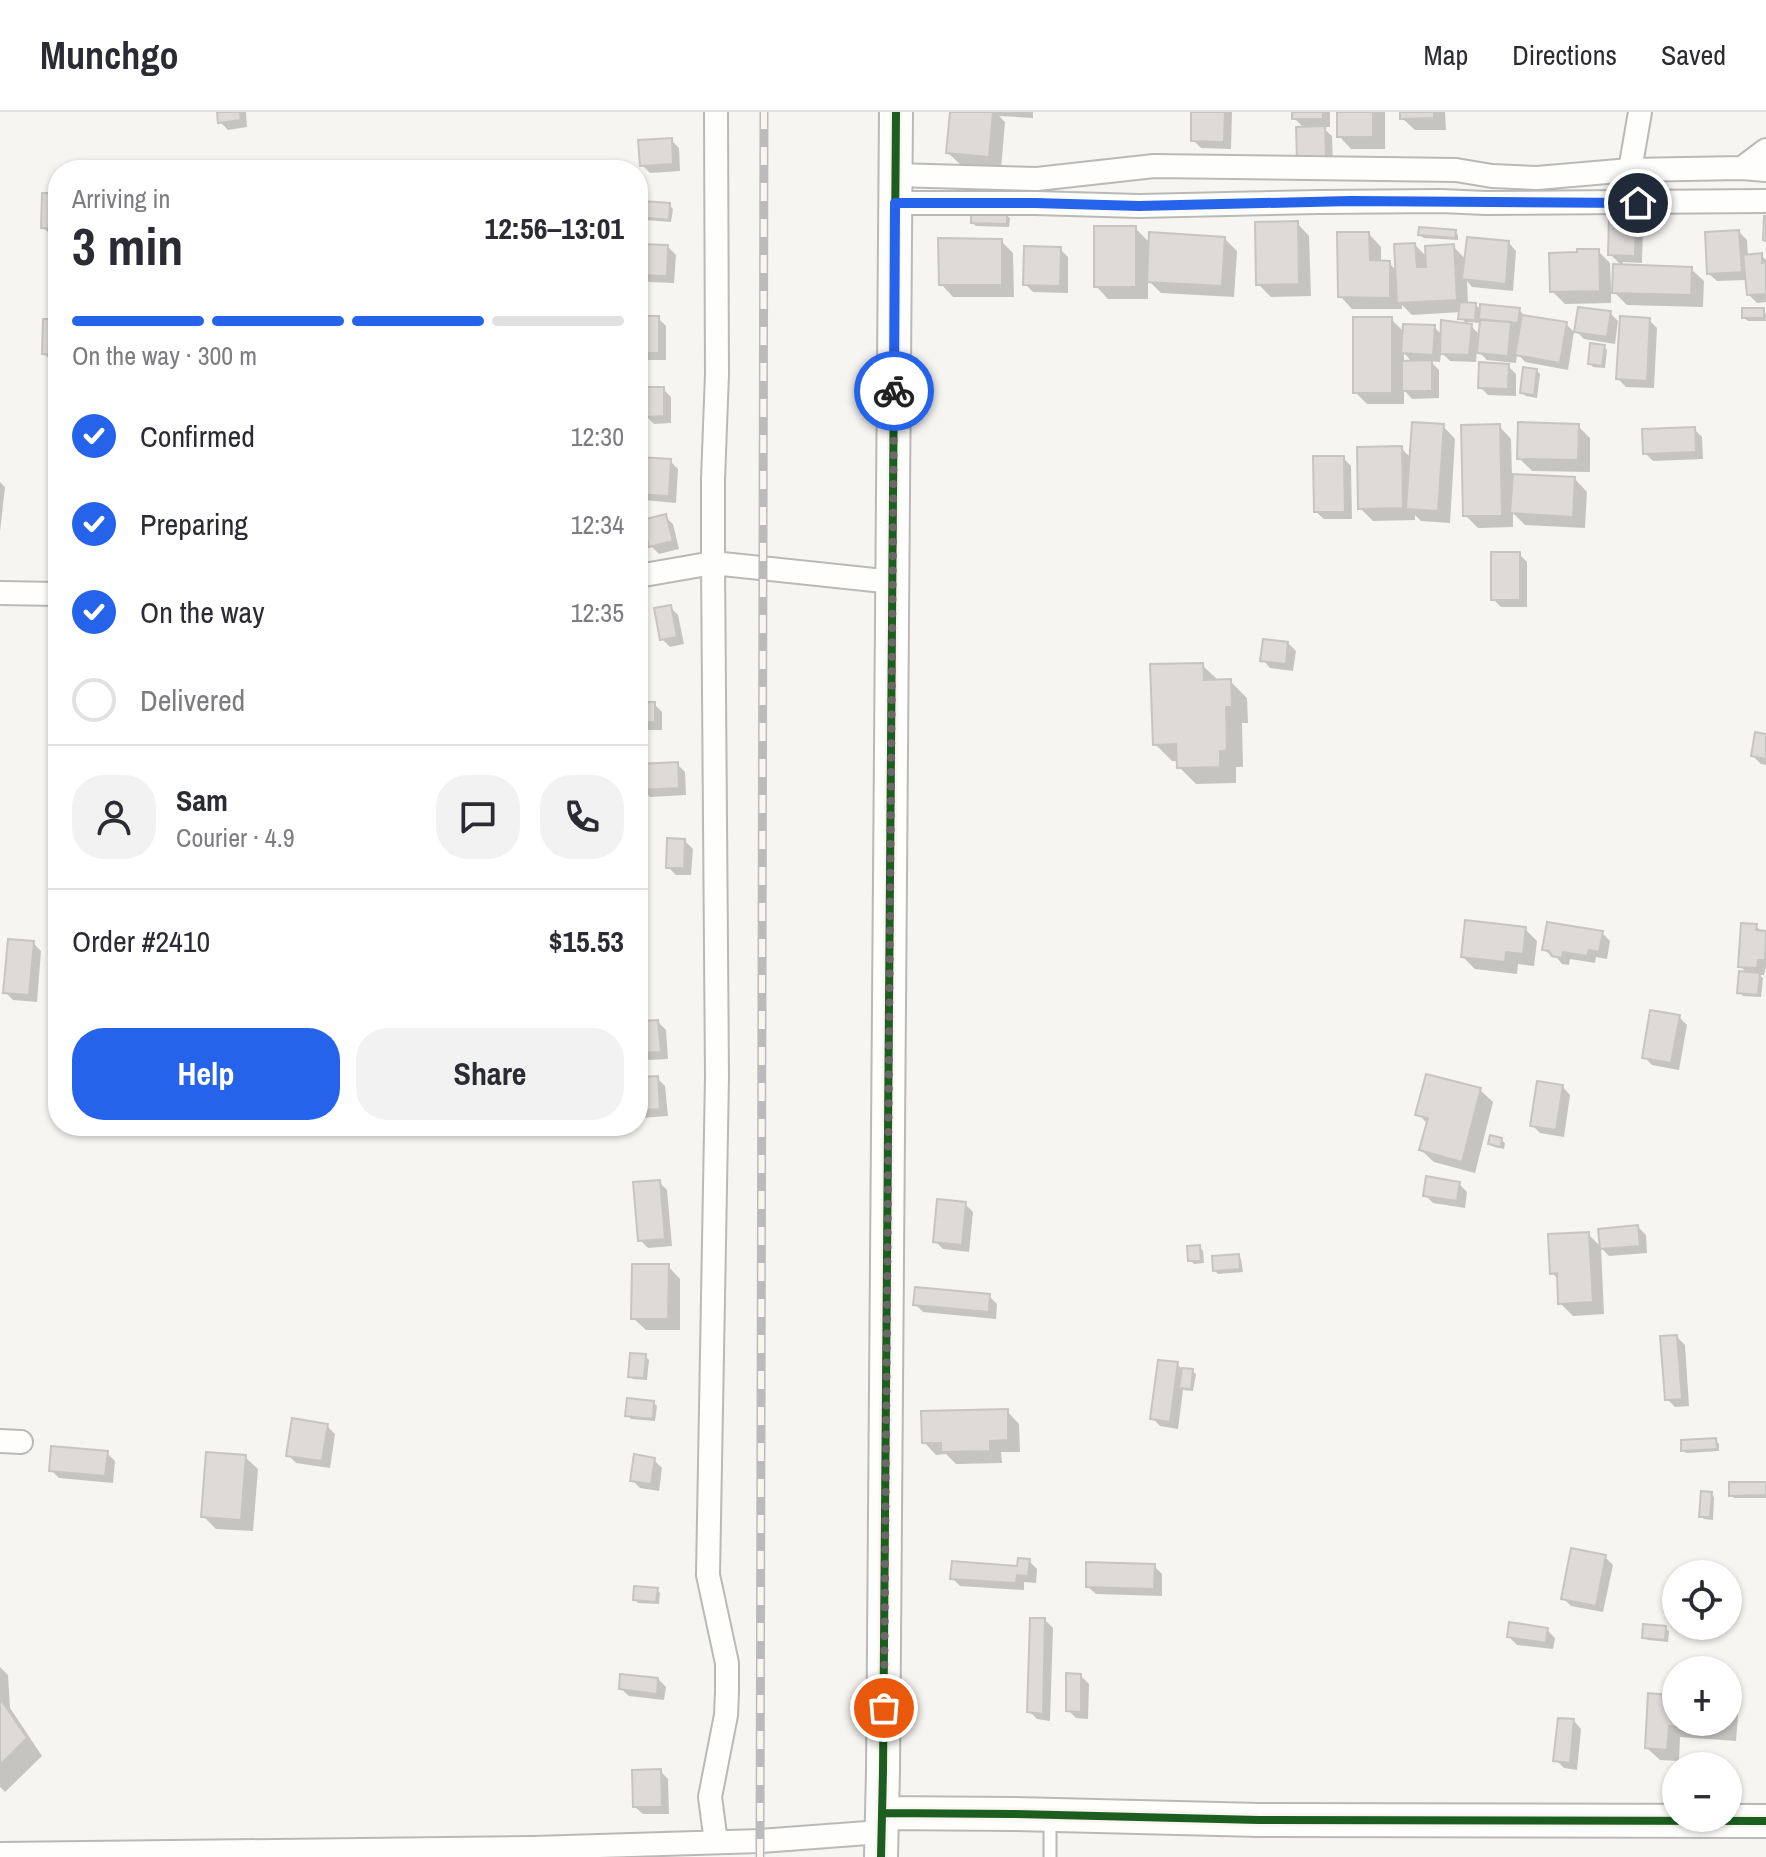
<!DOCTYPE html>
<meta charset="utf-8">
<style>
body{margin:0;font-family:"Archivo Narrow",sans-serif;background:#f2f2f3;color:#2b2b33;height:100vh;display:flex;flex-direction:column;font-size:30px;white-space:nowrap}
*{box-sizing:border-box;margin:0}
p{font-size:26px;color:#7c7c81}
.icon{flex:none;width:44px;height:44px;fill:none;stroke:currentColor;stroke-width:2;stroke-linecap:round;stroke-linejoin:round}
.map{position:relative;flex:1;overflow:hidden}
.panel{position:absolute;left:48px;top:48px;width:600px;height:976px;display:flex;flex-direction:column;background:#fff;border-radius:32px;box-shadow:0 2px 6px #0004}
.panel>*{flex:none}
.fabs{position:absolute;left:1662px;top:1448px;display:grid;gap:16px}
.fabs a{display:grid;place-items:center;width:80px;height:80px;border-radius:50%;background:#fff;box-shadow:0 2px 6px #0004;font-size:40px}
.pin{position:absolute;display:grid;place-items:center;width:68px;height:68px;color:#fff;margin:-34px;border:4px solid #fff;border-radius:50%;box-shadow:0 2px 8px #0007}
.courier{position:absolute;display:grid;place-items:center;width:80px;height:80px;margin:-40px;border:6px solid #2563eb;border-radius:50%;background:#fff;color:#222;box-shadow:0 2px 10px #0007}
.headline em{font-style:normal;font-weight:700}
.headline div{display:flex;flex-direction:column-reverse}
.headline{display:flex;align-items:center;justify-content:space-between;height:136px;padding:0 24px}
h1{font-size:52px;font-weight:700;line-height:60px}
.bar{display:grid;grid-template-columns:repeat(4,1fr);gap:12px 8px;align-content:center;height:96px;padding:0 24px}
.bar i{height:10px;border-radius:6px;background:#e1e1e2}
.bar .active{background:#2563eb}
.bar p{grid-column:span 4}
.line{display:flex;align-items:center;gap:20px;padding:0 24px;border-top:2px solid #e1e1e2}
.line div{flex:1}
.round{display:grid;place-items:center;flex:none;width:84px;height:84px;border-radius:32px;background:#f2f2f3}
ol{padding:0 24px;list-style:none}
li{display:flex;align-items:center;gap:24px;height:88px}
li p{margin-inline-start:auto}
li .icon{padding:8px;border-radius:50%;background:#2563eb;color:#fff;stroke-width:4}
li:last-child{color:#7c7c81}
li i{width:44px;height:44px;border:4px solid #e1e1e2;border-radius:50%}
.action{display:flex;gap:16px;margin-top:auto;padding:16px 24px}
.action a{flex:1;height:92px;border-radius:32px;background:#2563eb;color:#fff;font-size:32px;font-weight:700;line-height:92px;text-align:center}
.action a+a{background:#f2f2f3;color:#2b2b33}
header{display:flex;align-items:center;gap:48px;box-sizing:border-box;height:112px;padding:0 40px;background:#fff;border-bottom:2px solid #e1e1e2}
header strong{font-size:38px}
nav{display:flex;gap:44px;margin-inline-start:auto;font-size:28px}
.map>svg:first-child{display:block}
.shadow{fill:#0003;fill-rule:evenodd}
.building{fill:#dddad8;stroke:#c7c5c3;stroke-width:2}
.lines{fill:none;stroke-linecap:round;stroke-linejoin:round}
.lane-casing{stroke:#bbb9b7;stroke-width:15}
.street-casing{stroke:#bbb9b7;stroke-width:26}
.secondary-casing{stroke:#bbb9b7;stroke-width:36}
.lane{stroke:#fefefd;stroke-width:11}
.street{stroke:#fefefd;stroke-width:22}
.secondary{stroke:#fefefd;stroke-width:32}
.rail-casing{stroke:#bcbbbb;stroke-width:9}
.rail{stroke:#faf5ef;stroke-width:6;stroke-dasharray:18;stroke-linecap:butt}
.cycleway-casing{stroke:#faf5ef;stroke-width:13}
.cycleway{stroke:#1b5e20;stroke-width:8}
.done{stroke:#6b6966;stroke-width:8;stroke-dasharray:0 14.4}
.route{stroke:#2563eb;stroke-width:10}
</style>
<header>
<strong>Munchgo</strong>
<nav><a>Map</a><a>Directions</a><a>Saved</a></nav>
</header>
<div class="map">
<svg width="1766" height="1745" viewBox="0 0 1766 1745">
<rect width="100%" height="100%" fill="#f7f5f2"/>
<!-- shadow -->
<path class="shadow" d="M219,0H246L247,15L228,18L220,10Z
M952,0H1033V6L999,4L1005,10L1001,57L961,53L948,41Z
M1193,0H1232L1231,37L1201,36L1193,28Z
M1294,0H1330V15H1322L1332,24L1333,54L1307,55L1305,17L1294,6Z
M1339,0H1385V37H1351L1339,24Z
M1402,0H1445L1446,18H1415L1402,6Z
M671,28L679,36L680,59L650,61L642,53Z
M58,83V128H56L43,115Z
M669,93L673,97L671,110L645,108L642,105Z
M1006,103L1010,106L1009,115L976,114L973,111Z
M1635,107L1643,115L1642,151L1623,150V154L1691,157L1704,169L1703,195L1627,193L1611,177V191L1565,192L1552,179L1598,139L1610,151L1611,176H1614L1622,154L1610,142Z
M1297,111L1309,124L1311,184L1271,185L1258,172Z
M1135,116L1151,132L1224,126L1237,139L1234,185L1161,181L1148,168V187H1108L1096,174Z
M1455,120L1458,123V128L1423,126L1420,122Z
M1739,120L1747,128L1748,145L1761,143L1766,148V190L1757,191L1749,183L1747,168L1717,169L1709,162Z
M1369,122L1381,135V150L1389,151L1397,159L1415,133L1428,146L1453,134L1466,148L1509,131L1516,139L1513,179L1472,175L1467,169L1468,192L1476,193L1482,199L1519,198L1527,206L1566,212L1574,220L1568,258L1525,250L1517,241L1516,251L1487,248L1477,238L1476,250L1450,249L1441,240L1440,250L1430,249L1439,258V286L1412,287L1404,278V292H1367L1355,280L1391,207L1404,220L1434,215L1442,223L1468,213L1461,206V200L1412,203L1402,193V197H1352L1340,184ZM1467,210L1481,211L1480,223ZM1404,241L1413,251H1404Z
M1001,129L1013,141L1014,185H953L941,172Z
M668,135L676,143L674,171L649,170L641,162Z
M1060,137L1068,145V181L1033,180L1025,172Z
M1763,198L1766,202V209H1748L1744,206Z
M1610,201L1618,209L1615,232L1584,227L1576,219Z
M638,206H658L666,214V248H644L638,242Z
M1649,208L1657,216L1654,276L1626,275L1618,267Z
M58,209V254L44,242Z
M1604,235L1607,238L1605,256L1593,255L1590,251Z
M1506,252L1516,262V284L1488,283L1480,275L1506,254Z
M1536,258L1540,262L1537,286L1526,284L1522,281Z
M663,277L671,285V311L654,312L646,304Z
M1443,314L1455,327L1450,411L1421,409L1415,403V408L1373,409L1360,396L1401,336L1411,346Z
M1499,314L1511,327L1512,364L1575,367L1587,380L1585,416L1525,413L1513,401V415L1478,416L1465,403Z
M1578,314L1590,326V360L1532,359L1519,346Z
M1694,317L1702,325L1703,347L1653,349L1645,341Z
M1343,346L1351,354L1352,407H1324L1316,400Z
M638,347L670,349L678,357L676,391L644,388L638,383Z
M0,370L5,375L0,420Z
M665,405L673,412L679,437L659,442L651,434Z
M1519,442L1527,450V495H1501L1493,487Z
M670,495L678,503L684,532L670,535L662,527Z
M1288,531L1296,539L1293,559L1270,556L1263,548Z
M1202,553L1219,569H1230L1247,586L1248,611H1242L1243,655H1236V671L1196,672L1179,655V649H1172L1155,632Z
M638,592H654L662,600V618H638Z
M1766,624V653L1761,652L1753,644Z
M677,652L685,660L686,683L650,685L642,677Z
M685,729L693,737L691,763H676L668,755Z
M1756,814L1763,821H1766V855L1764,863H1759L1763,866L1761,885L1743,884L1739,880L1748,862L1740,854Z
M1525,817L1537,829L1534,854L1518,852L1517,862L1475,857L1463,845Z
M1602,821L1610,829L1607,847L1596,845L1595,851L1570,847L1569,853L1562,852L1557,846L1552,845L1544,837Z
M33,831L41,839L37,890L13,888L5,880Z
M1679,905L1687,913L1679,958L1652,953L1644,945Z
M658,910L666,918L668,947L649,948L641,941Z
M657,966L665,974L668,1004L641,1006L638,1002V967Z
M1563,975L1570,983L1564,1025L1540,1021L1532,1013Z
M1480,978L1493,990L1475,1061L1434,1050L1421,1038L1428,1012L1418,1002Z
M1501,1028L1505,1031L1504,1037L1494,1035L1490,1031Z
M659,1070L667,1078L672,1134L648,1136L640,1128Z
M1459,1072L1467,1080L1465,1096L1433,1091L1425,1083Z
M965,1092L973,1100L969,1140L943,1137L935,1129Z
M1638,1115L1646,1123L1647,1141L1609,1144L1601,1136L1604,1202L1573,1204L1560,1191L1559,1168L1552,1161L1588,1122L1601,1135Z
M1200,1135L1203,1139L1204,1151L1194,1152L1190,1148Z
M1238,1144L1241,1147L1243,1160L1218,1162L1215,1159Z
M668,1154L680,1167V1218H646L633,1206Z
M989,1184L997,1192L996,1207L923,1200L915,1192Z
M1677,1225L1685,1233L1689,1294L1675,1295L1667,1287Z
M645,1244L649,1248L647,1268L633,1267L630,1264Z
M1177,1252L1183,1258L1192,1259L1196,1262L1193,1279L1183,1278L1178,1317L1160,1314L1152,1306Z
M653,1290L657,1294L655,1309L631,1307L627,1303Z
M1007,1299L1019,1312L1020,1340H1001L1002,1351L956,1352L946,1342L936,1343L924,1330Z
M327,1314L335,1322L330,1356L296,1351L288,1343Z
M1715,1328L1719,1332V1339L1686,1341L1683,1338Z
M107,1341L115,1349L113,1371L59,1366L51,1358Z
M245,1345L258,1357L253,1419L216,1417L203,1404Z
M654,1348L662,1356L659,1379L640,1376L632,1368Z
M1766,1373V1386H1734L1731,1383Z
M1711,1382L1714,1385L1713,1408L1704,1407L1701,1404Z
M1605,1445L1613,1453L1603,1500L1571,1494L1563,1486Z
M1029,1449L1037,1457L1036,1471L1024,1470V1478L960,1474L952,1466L1019,1456Z
M1154,1454L1162,1462V1484L1096,1482L1088,1475Z
M657,1478L660,1481L659,1492L638,1491L635,1487Z
M1045,1508L1053,1516L1050,1609L1037,1607L1029,1599Z
M1665,1516L1669,1519L1668,1530L1648,1528L1644,1525Z
M1547,1518L1555,1526L1553,1537L1517,1533L1509,1525Z
M0,1555L8,1563L10,1596L42,1644L5,1680L0,1675Z
M1081,1564L1089,1572L1088,1607L1076,1606L1068,1598Z
M658,1567L666,1575L664,1588L629,1584L621,1577Z
M1676,1569V1610H1728V1594L1738,1603L1736,1629L1680,1625L1679,1649L1660,1648L1647,1636L1671,1585Z
M1574,1609L1581,1617L1577,1658L1564,1656L1556,1648Z
M660,1659L668,1667L669,1702H643L635,1695Z"/>
<!-- building -->
<path class="building" d="M217,0H240L241,8L218,11Z
M950,0H993L989,45L946,41Z
M1191,0H1225L1224,30L1191,29Z
M1292,0H1323V7H1292Z
M1337,0H1373V25H1337Z
M1400,0H1434V6L1400,7Z
M1325,14L1326,47L1297,48L1296,15Z
M672,26L673,52L640,54L638,28Z
M42,81H58V117L41,116Z
M641,89L670,91L669,108L640,105Z
M971,100L1007,101V112L971,111Z
M1609,104L1636,105L1635,144L1608,143Z
M1764,104H1766V129L1763,128Z
M1298,109L1299,172L1256,173L1255,110Z
M1094,114H1136V175H1094Z
M1419,115L1456,118L1455,126L1418,123Z
M1739,118L1742,160L1707,162L1705,120Z
M1149,120L1225,125L1222,174L1147,170Z
M1337,120H1369L1370,148L1390,149V186L1338,185Z
M1467,125L1509,129L1506,172L1462,167Z
M938,126L1002,127V173H939Z
M1415,131L1417,155H1426L1425,134L1454,132L1457,188L1397,191L1394,132Z
M640,132L668,133L667,164L639,163Z
M1024,134L1061,135L1060,174L1023,173Z
M1577,137H1599L1600,179L1550,180L1549,141L1577,140Z
M1762,141V151L1766,150V182L1747,183L1743,143Z
M1613,152L1692,155L1691,183L1612,181Z
M1460,190L1476,191L1475,208L1458,207Z
M1480,192L1520,196L1518,211L1479,207Z
M1578,195L1611,199L1607,225L1574,220Z
M1742,196H1764V206H1742Z
M1522,203L1567,210L1560,251L1515,243Z
M638,204H659V241H638Z
M1620,204L1650,206L1647,269L1616,267Z
M1353,205H1392V281H1353Z
M43,207H58V243L42,242Z
M1441,208L1472,212L1469,243L1440,242Z
M1480,208L1511,210L1508,244L1477,241Z
M1403,212L1435,213L1433,243L1401,241Z
M1590,231L1605,233L1602,254L1588,252Z
M1432,248V279H1402V249Z
M1479,250L1509,252L1508,277L1478,276Z
M1523,255L1537,257L1534,283L1520,281Z
M643,275H664V304L644,305Z
M1412,310L1444,312L1438,399L1406,397Z
M1518,310L1579,312L1578,348L1517,347Z
M1500,312L1502,404H1463L1461,313Z
M1695,315L1696,340L1643,342L1642,317Z
M1402,334L1403,396L1358,397L1357,335Z
M1313,344H1344L1345,400H1314Z
M638,345L671,347L669,384L638,382Z
M1513,362L1575,365L1573,405L1510,401Z
M666,402L673,429L649,435L642,408Z
M1491,440H1520V488H1491Z
M671,493L677,525L660,528L654,496Z
M1263,527L1288,530L1286,552L1260,549Z
M1203,551L1204,568L1231,567L1232,595H1226L1227,638L1220,639V655L1177,656L1176,632L1153,633L1150,552Z
M638,590H655V610L638,611Z
M1755,620L1766,622V647L1751,644Z
M678,650L679,676L640,678L638,652Z
M667,726L685,727L684,756H666Z
M1465,808L1526,815L1523,842L1506,840L1505,850L1461,845Z
M1547,810L1603,819L1599,840L1589,838L1587,844L1563,840L1562,846L1552,844L1549,839L1542,838Z
M1741,811L1757,812L1756,818L1766,819L1765,848H1758L1757,856L1738,855Z
M8,827L34,829L29,883L3,881Z
M1739,859L1760,861L1758,883L1737,881Z
M1650,898L1680,903L1671,951L1642,946Z
M658,908L661,940L639,941L638,909Z
M1426,962L1481,976L1462,1050L1419,1038L1428,1006L1415,1003Z
M658,964L660,997L638,998V965Z
M1537,969L1563,973L1556,1018L1530,1014Z
M1490,1023L1502,1026L1501,1035L1488,1032Z
M1426,1064L1460,1070L1457,1089L1423,1084Z
M660,1068L665,1127L638,1129L633,1070Z
M937,1087L966,1090L962,1133L933,1130Z
M1638,1113L1640,1134L1600,1137L1598,1117Z
M1589,1120L1593,1190L1558,1192L1557,1161L1550,1162L1548,1122Z
M1200,1133L1201,1149H1188L1187,1134Z
M1239,1142L1240,1157L1213,1159L1212,1144Z
M632,1152H669L668,1207H631Z
M915,1175L990,1182L989,1200L913,1193Z
M1677,1223L1682,1287L1665,1288L1660,1224Z
M630,1241L646,1242L644,1266L628,1265Z
M1158,1248L1178,1250L1170,1310L1150,1307Z
M1182,1256L1193,1257L1191,1277L1179,1276Z
M627,1286L654,1289L653,1307L625,1304Z
M1008,1297V1328L990,1329V1339L941,1340V1331H922L921,1299Z
M292,1306L328,1312L322,1349L286,1344Z
M1716,1326L1717,1337L1681,1339V1328Z
M51,1334L108,1339L105,1364L49,1359Z
M206,1340L246,1343L241,1408L201,1405Z
M634,1342L655,1346L651,1372L630,1369Z
M1729,1370H1766V1383L1729,1384Z
M1701,1379L1712,1380L1710,1405H1699Z
M1571,1436L1606,1443L1596,1494L1561,1487Z
M1018,1446L1030,1447L1028,1464L1017,1463L1016,1471L950,1467L952,1449L1017,1454Z
M1086,1450L1155,1452L1154,1477L1086,1475Z
M634,1474L658,1476L656,1490L633,1488Z
M1030,1506H1045L1043,1602L1027,1600Z
M1509,1510L1548,1516L1546,1531L1507,1525Z
M1643,1512L1666,1514L1665,1528L1642,1526Z
M1066,1561L1081,1562V1600L1066,1599Z
M620,1562L658,1566L657,1582L619,1577Z
M1670,1566L1676,1567V1610H1725V1617L1669,1614L1667,1638L1645,1636L1648,1581L1669,1583Z
M0,1586L27,1626L0,1653Z
M1558,1606L1574,1607L1570,1651L1553,1649Z
M661,1657L662,1695H633L632,1658Z"/>
<g class="lines">
<defs>
<path id="lane" d="M1050,1745V1708"/>
<path id="street" d="M1742,56L1766,38
M1630,58L1640,0
M895,63L1037,67L1154,54L1456,58L1492,64L1537,66L1630,58L1742,56L1766,58
M895,91H1035L1139,94L1319,90L1441,89L1486,91L1766,89
M638,464L713,451L893,470
M0,481L58,482
M0,1329L21,1330
M716,1730L710,1685L726,1603L727,1580V1551L708,1463L717,964L713,451V367L717,262L716,0
M0,1742L534,1736L760,1729L881,1720"/>
<path id="secondary" d="M882,1701L1013,1702L1259,1708L1766,1709
M881,1745L883,1659L896,0"/>
</defs>
<!-- lane casing -->
<use href="#lane" class="lane-casing"/>
<!-- street casing -->
<use href="#street" class="street-casing"/>
<!-- secondary casing -->
<use href="#secondary" class="secondary-casing"/>
<!-- lane -->
<use href="#lane" class="lane"/>
<!-- street -->
<use href="#street" class="street"/>
<!-- secondary -->
<use href="#secondary" class="secondary"/>
<defs>
<path id="rail" d="M760,1745L764,0"/>
</defs>
<!-- rail casing -->
<use href="#rail" class="rail-casing"/>
<!-- rail -->
<use href="#rail" class="rail"/>
<defs>
<path id="cycleway" d="M882,1701L1013,1702L1259,1708L1766,1709
M881,1745L883,1659L896,0"/>
</defs>
<!-- cycleway casing -->
<use href="#cycleway" class="cycleway-casing"/>
<!-- cycleway -->
<use href="#cycleway" class="cycleway"/>
</g>
<g class="lines">
<!-- done -->
<path class="done" d="M884,1596L894,279"/>
<!-- route -->
<path class="route" d="M894,279L895,91H1035L1139,94L1350,89L1638,91"/>
</g>
</svg>
<div class="fabs">
<a><svg class="icon" aria-label="locate" viewBox="0 0 24 24"><circle cx="12" cy="12" r="6"/><path d="M12 2v4M12 18v4M2 12h4M18 12h4"/></svg></a>
<a>+</a>
<a>−</a>
</div>
<div class="pin" style="left:884px;top:1596px;background:#ea580c"><svg class="icon" aria-label="bag" viewBox="0 0 24 24"><path d="M5 8h14l-1 12H6zM9 8a3 3 0 0 1 6 0"/></svg></div>
<div class="pin" style="left:1638px;top:91px;background:#1f2937"><svg class="icon" aria-label="home" viewBox="0 0 24 24"><path d="M3 11l9-7 9 7M6 9v11h12V9"/></svg></div>
<div class="courier" style="left:894px;top:279px"><svg class="icon" aria-label="bike" viewBox="0 0 24 24"><circle cx="6" cy="16" r="4"/><circle cx="18" cy="16" r="4"/><path d="M6 16l4-8h5l3 8M10 8l3 8H6M13 5h3"/></svg></div>
<section class="panel">
<div class="headline"><div><h1>3 min</h1><p>Arriving in</p></div><em>12:56–13:01</em></div>
<div class="bar"><i class="active"></i><i class="active"></i><i class="active"></i><i></i><p>On the way · 300 m</p></div>
<ol>
<li><svg class="icon" aria-label="check" viewBox="0 0 24 24"><path d="M5 12l5 5 9-10"/></svg>Confirmed<p>12:30</p></li>
<li><svg class="icon" aria-label="check" viewBox="0 0 24 24"><path d="M5 12l5 5 9-10"/></svg>Preparing<p>12:34</p></li>
<li><svg class="icon" aria-label="check" viewBox="0 0 24 24"><path d="M5 12l5 5 9-10"/></svg>On the way<p>12:35</p></li>
<li><i></i>Delivered</li>
</ol>
<div class="line" style="height:144px"><a class="round"><svg class="icon" aria-label="person" viewBox="0 0 24 24"><circle cx="12" cy="8" r="4"/><path d="M4 21q1-7 8-7t8 7"/></svg></a><div><b>Sam</b><p>Courier · 4.9</p></div><a class="round"><svg class="icon" aria-label="chat" viewBox="0 0 24 24"><path d="M4 5h16v11H9l-5 4z"/></svg></a><a class="round"><svg class="icon" aria-label="phone" viewBox="0 0 24 24"><path d="M5 4h4l2 5-3 2q2 4 5 5l2-3 5 2v4C11 20 4 13 5 4z"/></svg></a></div>
<div class="line" style="height:104px"><div>Order #2410</div><b>$15.53</b></div>
<div class="action"><a>Help</a><a>Share</a></div>
</section>
</div>
